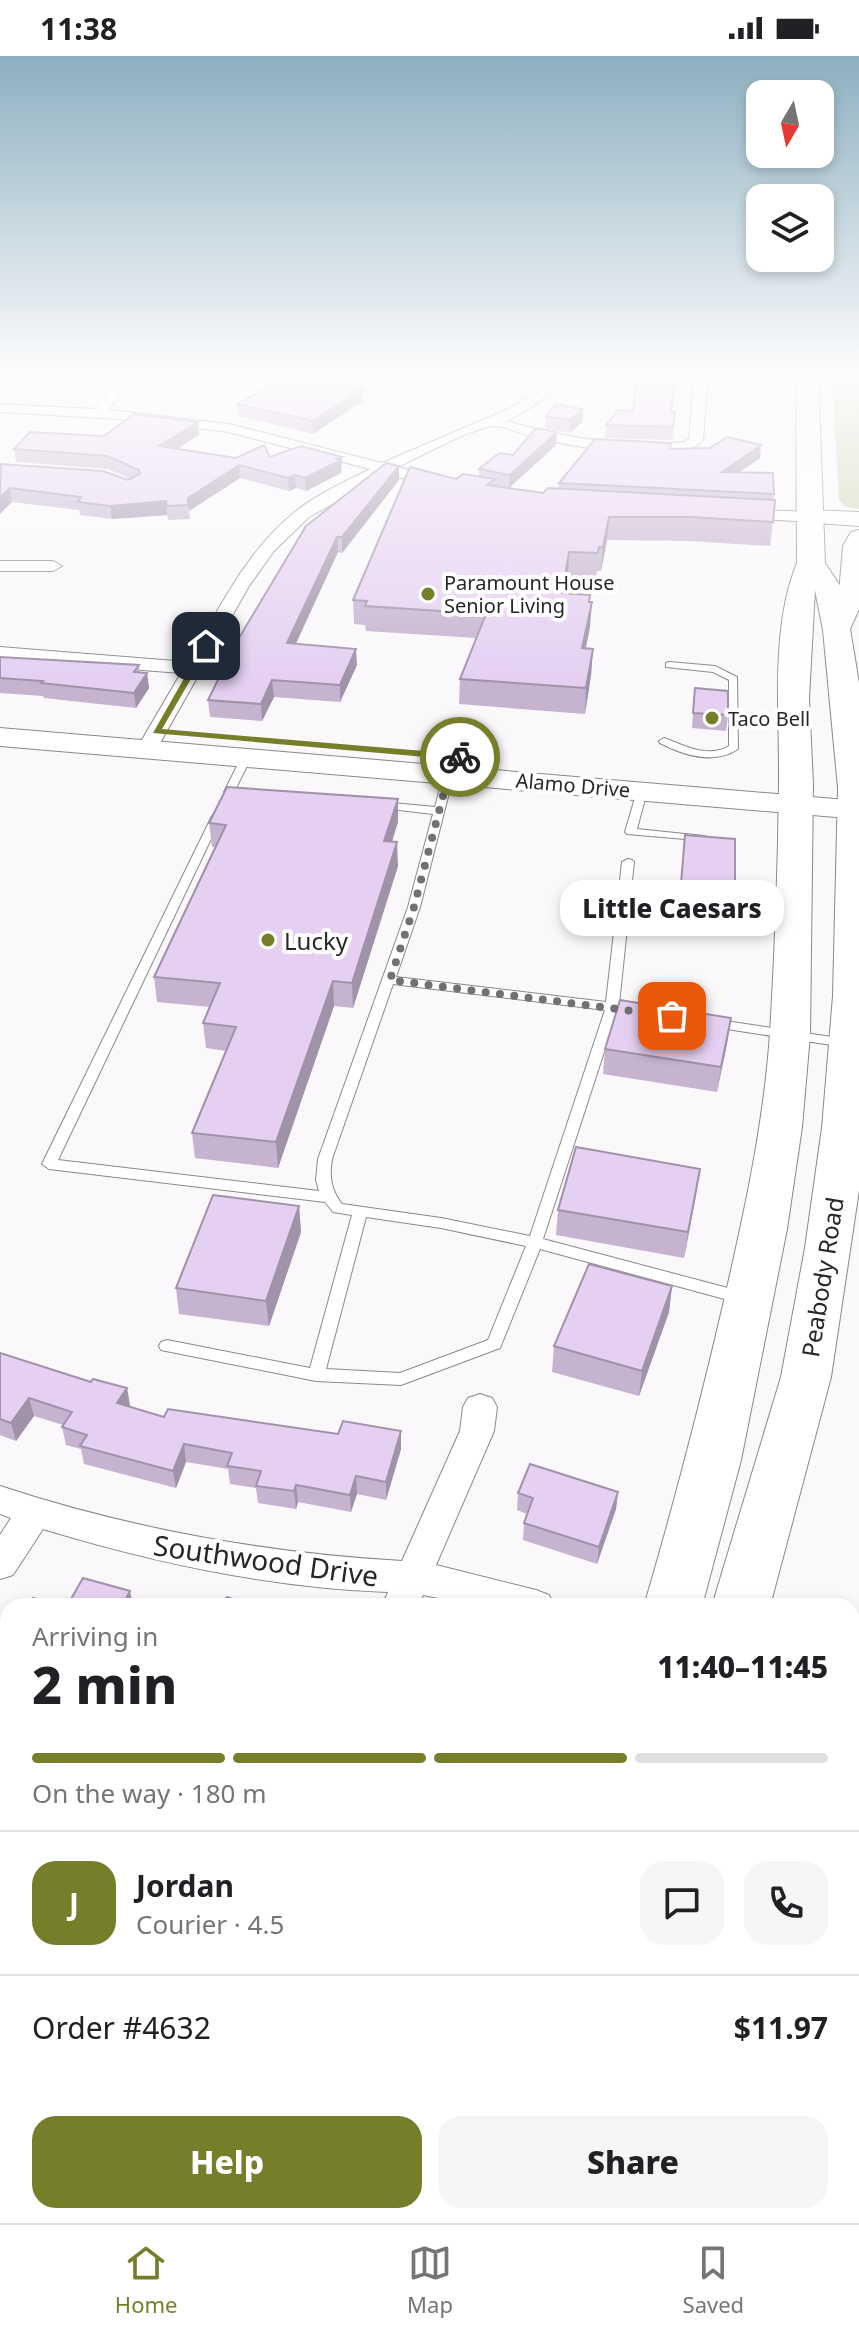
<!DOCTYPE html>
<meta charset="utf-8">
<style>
body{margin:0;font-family:"Noto Sans",sans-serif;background:#f6f6f6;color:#202124;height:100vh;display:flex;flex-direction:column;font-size:30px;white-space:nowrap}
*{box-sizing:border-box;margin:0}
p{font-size:26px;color:#757577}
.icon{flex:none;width:44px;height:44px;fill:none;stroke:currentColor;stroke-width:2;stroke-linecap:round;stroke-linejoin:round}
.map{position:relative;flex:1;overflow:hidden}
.details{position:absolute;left:0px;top:1542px;width:860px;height:626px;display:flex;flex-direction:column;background:#fff;border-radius:24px 24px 0 0;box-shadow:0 4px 12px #0003}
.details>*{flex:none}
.needle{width:52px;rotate:189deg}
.fabs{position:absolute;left:746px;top:24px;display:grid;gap:16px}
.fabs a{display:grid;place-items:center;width:88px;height:88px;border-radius:16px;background:#fff;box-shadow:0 4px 12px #0003;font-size:40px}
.pin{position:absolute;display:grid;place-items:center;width:68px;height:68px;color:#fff;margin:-34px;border-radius:16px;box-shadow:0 4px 12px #0006}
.courier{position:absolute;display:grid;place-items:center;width:80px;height:80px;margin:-40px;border:6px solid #767e29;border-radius:50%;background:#fff;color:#222;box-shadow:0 2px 10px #0007}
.bubble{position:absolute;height:56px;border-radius:24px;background:#fff;box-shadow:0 4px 12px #0003;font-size:26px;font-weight:800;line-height:56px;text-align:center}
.headline em{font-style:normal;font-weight:800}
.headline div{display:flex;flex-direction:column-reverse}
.headline{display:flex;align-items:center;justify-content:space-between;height:136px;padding:0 32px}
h1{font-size:52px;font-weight:800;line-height:60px}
.bar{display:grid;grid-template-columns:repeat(4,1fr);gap:12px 8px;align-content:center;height:96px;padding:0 32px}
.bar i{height:10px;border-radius:6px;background:#e0e0e0}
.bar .current{background:#767e29}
.bar p{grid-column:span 4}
.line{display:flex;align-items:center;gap:20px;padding:0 32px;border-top:2px solid #e0e0e0}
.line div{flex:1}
.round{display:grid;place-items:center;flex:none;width:84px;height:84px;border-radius:24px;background:#f6f6f6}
.primary-button{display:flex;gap:16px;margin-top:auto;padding:16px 32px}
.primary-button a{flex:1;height:92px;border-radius:24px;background:#767e29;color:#fff;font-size:32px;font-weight:800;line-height:92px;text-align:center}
.primary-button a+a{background:#f6f6f6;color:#202124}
.status{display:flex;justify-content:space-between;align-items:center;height:56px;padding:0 40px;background:#fff;direction:ltr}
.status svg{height:22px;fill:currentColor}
.tabs{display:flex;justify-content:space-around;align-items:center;height:112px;border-top:2px solid #e0e0e0;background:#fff;font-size:22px;color:#757577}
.tabs a{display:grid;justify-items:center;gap:4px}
.tabs .current{color:#767e29}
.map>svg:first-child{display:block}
.green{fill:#d0d5b4}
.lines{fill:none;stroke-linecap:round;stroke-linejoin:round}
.lane-casing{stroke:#8a888b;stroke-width:2}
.street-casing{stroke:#8a888b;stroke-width:2}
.secondary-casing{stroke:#8a888b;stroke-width:2}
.primary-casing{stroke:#8a888b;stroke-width:2}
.lane{fill:#fff;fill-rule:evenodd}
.street{fill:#fff;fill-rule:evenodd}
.secondary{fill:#fff;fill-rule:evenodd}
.primary{fill:#fff;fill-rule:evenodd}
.wall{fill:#c5b3cf}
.shaded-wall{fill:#a092a9}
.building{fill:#e5d0f1;stroke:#a092a9;stroke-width:2}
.route{fill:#767e29}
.done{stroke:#717072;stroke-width:8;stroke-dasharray:0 14.4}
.poi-dot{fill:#767e29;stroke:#fff;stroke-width:3}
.labels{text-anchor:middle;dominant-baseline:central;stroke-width:8;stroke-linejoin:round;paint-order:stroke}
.far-poi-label{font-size:20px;fill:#272728;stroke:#fff;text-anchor:start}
.far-street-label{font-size:20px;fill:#272728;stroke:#fff}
.poi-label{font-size:24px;fill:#272728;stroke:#fff;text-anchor:start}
.street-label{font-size:24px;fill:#272728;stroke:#fff}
.near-street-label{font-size:28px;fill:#272728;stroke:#fff}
</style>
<div class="status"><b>11:38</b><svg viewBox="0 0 49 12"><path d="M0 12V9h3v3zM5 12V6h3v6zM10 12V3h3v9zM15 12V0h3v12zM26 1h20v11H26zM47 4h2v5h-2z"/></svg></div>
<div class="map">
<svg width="859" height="2167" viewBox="0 0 859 2167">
<rect width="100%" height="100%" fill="#faf8fb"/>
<!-- green -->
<path class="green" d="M832,319H859V453L845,451L839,444Z"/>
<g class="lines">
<defs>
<path id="lane" d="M669,606L715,610L737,621L738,693C714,709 683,699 660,687L659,685L664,682C684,689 708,703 729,690V624L713,616L666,611V607Z
M460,697L465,700L454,717L420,851L396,921L606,946L622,806L628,803L632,804L634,806L619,948L626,952L625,955L617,956L543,1183L743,1236L748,1238L751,1242L748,1246L743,1248L540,1193L500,1292L401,1329L316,1325L161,1294L159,1290L161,1286L167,1284L310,1312L352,1159L333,1156L325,1146L49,1113L42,1108L212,760L217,757L222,760L58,1104L319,1135L316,1124L318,1103L408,851L433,758L382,752L377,749L382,746L435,751L444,717L456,698ZM393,928L605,954L530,1180L441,1162L342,1148C331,1134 329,1120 332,1103ZM366,1161L441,1172L526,1190L488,1284L400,1317L326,1313Z
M246,699L251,702L233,738H225L224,736L241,702Z
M642,732L647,735L637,773L704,780L710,783L708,785L627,778L625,776L637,735Z
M712,963L845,983L852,987L845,991L707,970L706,967L707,964Z"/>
<path id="street" d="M121,319H135L108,354L229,368L382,407L515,350L543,329L549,319H563C549,342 530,353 506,365C564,382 624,392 684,386L689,383L694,319H708L703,383C687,413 566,389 536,382C524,379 508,371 495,370C476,370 417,402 398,411L450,425V431L444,433L386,418L309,461L274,495L249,530L156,694L146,700L136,694L181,617L0,603V591L188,606C219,553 246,495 295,456C317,438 345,426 370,413L228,376L135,364L0,356V348L94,353Z
M264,319H299L369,328L388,319H405L371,336L271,323Z
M736,453L811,456L819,461L811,466L730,461V455Z
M0,505H53L62,510L53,515H0Z
M480,1338L492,1342L497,1351L494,1375L436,1509L536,1534L549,1539L554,1550H480L423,1539L418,1550H382L388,1536C271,1532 155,1507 43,1473L13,1519L0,1523V1479L11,1462L0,1458V1430C131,1473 264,1497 402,1505L460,1375L463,1351L468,1342Z
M852,1632L859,1635V1671L852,1668Z
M137,2160H185L183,2167H135Z"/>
<path id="secondary" d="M811,454L859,456V470L803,466L799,461L803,456Z
M859,474V553L847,580H829L825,574L839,537L843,490L851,476Z
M0,672L859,745V763L0,690Z"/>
<path id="primary" d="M796,319H818L825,507L844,536L859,627V1134L831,1321L770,1550H712L781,1321L805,1192L822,1072L833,940L838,732L823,574L815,534L809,642L813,728L810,979L802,1071L787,1173L741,1404L702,1550H644C674,1449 700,1348 724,1245C744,1158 764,1067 770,977C775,895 778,811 779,729C780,658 770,573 797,507Z
M470,2160H546L545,2167H469Z
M556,2160H632L631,2167H555Z"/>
</defs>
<!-- lane casing -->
<use href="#lane" class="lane-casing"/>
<!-- street casing -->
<use href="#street" class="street-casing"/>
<!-- secondary casing -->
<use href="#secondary" class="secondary-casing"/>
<!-- primary casing -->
<use href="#primary" class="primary-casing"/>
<!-- lane -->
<use href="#lane" class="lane"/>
<!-- street -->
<use href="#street" class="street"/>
<!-- secondary -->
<use href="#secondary" class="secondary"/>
<!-- primary -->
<use href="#primary" class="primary"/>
</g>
<!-- wall -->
<path class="wall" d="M593,319H624L623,323L593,322Z
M362,333L363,345L313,378L238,360L237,348Z
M672,356H675L672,384L605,382L606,369Z
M546,360L582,366L570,377L545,372Z
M557,376L556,389L509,432L494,429V430L543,437L558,432L559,427L670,393L760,402L739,416L774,438L773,466L770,490L689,485L607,484L601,515H597L596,521L568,520L565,538L590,539V571L586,592L593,593L591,619L585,658L459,648L460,623L476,582L366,575L365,569L354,568L353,544L456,423L479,420V413L513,399Z
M199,379L177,393L236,402L270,401L342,414L341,417L306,435L296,432L289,435L240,422L189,455L190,463L168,464L167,459L112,463L80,459L79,454L12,446L0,409L128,424L131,423L108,413L16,406L14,393L104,380Z
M399,424L342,497L338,496L296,588L357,609L340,646L274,641L262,665L210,661L208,644L306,470Z
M0,601L139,609L140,617H147L149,632L136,652L44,642L43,640L0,637Z
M695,632L728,659L726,675L692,672Z
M398,743V766L392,786L398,810L353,952L334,950L278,1112L195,1102L192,1077L226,995L206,992L203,967L210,951L157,946L154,921L215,791H212L209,767Z
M685,779L735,839L732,864L708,862V866L677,864Z
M731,962L717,1036L603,1018L605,993Z
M696,1139L684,1202L556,1179L558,1154Z
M299,1150L301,1176L269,1270L179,1258L176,1232Z
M672,1230L669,1256L639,1340L552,1316L554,1290Z
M0,1297L91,1326L127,1332L130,1350L129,1351L164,1361L401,1393L386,1444L357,1438L351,1456L298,1446L296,1453L258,1447L256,1432L230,1428L228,1413L186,1406L176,1432L84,1408L81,1393L66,1389L62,1371L63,1369L34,1360L16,1385L0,1379Z
M618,1436L616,1453L597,1508L523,1484L524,1467L527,1458L517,1454L518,1437Z
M8,1583V1639L0,1637V1596Z
M8,1645V1793L0,1791V1660Z
M852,1742L859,1745V1840L852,1838Z
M852,1886L859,1887V2005L852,2004Z"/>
<!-- shaded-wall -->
<path class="shaded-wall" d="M362,333L363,345L313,378V365Z
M583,353L582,366L570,377V364Z
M198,366L199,379L160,403L159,390Z
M557,376L556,389L509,432L510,419Z
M761,389L760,402L721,429L722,416Z
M342,401L341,417L306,435L305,422Z
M239,409L240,422L189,455L188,442Z
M399,410V424L342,497V481Z
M295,419L296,432L289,435L288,422Z
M10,432L12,446L0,458V442Z
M166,445L167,459L112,463L110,450Z
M609,461L607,484L601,515L603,491Z
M337,481L338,496L288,604L287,587Z
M569,496L568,520L560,562L562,537Z
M590,539L589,561L592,546L590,571L580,618L582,592Z
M356,593L357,609L340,646V629Z
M593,593L591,619L585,658L586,632Z
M147,617L149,632L136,652L134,637Z
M272,624L274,641L262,665L261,648Z
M398,743V766L384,809V785Z
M397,786L398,810L353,952L352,927Z
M333,925L334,950L278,1112L276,1086Z
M731,962L727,988L717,1036L721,1011Z
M700,1113L696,1139L684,1202L688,1176Z
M299,1150L301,1176L269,1270L266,1245Z
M672,1230L669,1256L639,1340L642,1315Z
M127,1332L130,1350L121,1365L117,1347Z
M29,1342L34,1360L16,1385L11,1367Z
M401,1375V1393L386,1444V1426Z
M184,1388L186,1406L176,1432L173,1415Z
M356,1420L357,1438L351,1456L350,1439Z
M296,1429L298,1446L296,1453L294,1435Z
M618,1436L616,1453L597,1508L599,1491Z
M130,1535L133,1550H122Z
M8,1760V1790L2,1774Z
M69,2160H81L79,2167H67Z
M350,2160H354L353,2167H349Z"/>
<!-- building -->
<path class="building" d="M647,319H663L676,321L671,356H675L673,371L606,369L618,354L633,355L636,332Z
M289,321L362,333L313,365L237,348Z
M556,348L583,353L570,364L546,360Z
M134,358L198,366L159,390L236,402L264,389L270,401L301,390L342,401L337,403L341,404L305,422L295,419L288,422L239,409L188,442V449L167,450L166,445L110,450L78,446L81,441L10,432L0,442L1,408L103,415L128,424L140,418L139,414L107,400L14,393L30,376L104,380Z
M536,372L557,376L510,419L479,413L499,397L513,399Z
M727,381L761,389L722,416L773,417L774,438L559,427L595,383L671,387L670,393L710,392Z
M386,407L399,410L342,481H337L287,587L356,593L340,629L272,624L261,648L208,644L236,587L306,470Z
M410,411L456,423L463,418L495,423L487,429L543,437L548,432L775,444L773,466L691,461H609L603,491H599L598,497L569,496L562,537L590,539L589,546H592L582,592L593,593L586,632L460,623L486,558L365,550L367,545L353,544Z
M0,601L139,609L134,616L147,617L134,637L41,627L43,625L0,622Z
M695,632L728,635V659L693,657Z
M227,731L398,743L384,785L397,786L352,927L333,925L276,1086L192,1077L236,971L203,967L220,927L154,921L226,769L209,767Z
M685,779L735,783V839L711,837V842L680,840Z
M620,944L731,962L721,1011L605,993Z
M576,1091L700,1113L688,1176L558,1154Z
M213,1139L299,1150L266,1245L176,1232Z
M589,1208L672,1230L642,1315L554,1290Z
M0,1297L91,1326L93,1323L127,1332L117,1347L164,1361L168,1353L338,1378L343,1365L401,1375L386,1426L356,1420L350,1439L296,1429L294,1435L256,1430L261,1415L227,1410L232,1397L184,1388L173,1415L80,1390L87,1379L62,1371L72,1356L29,1342L11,1367L0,1363Z
M530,1408L618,1436L599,1491L524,1467L533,1442L518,1437Z
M83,1522L130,1535L122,1550H67Z
M227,1541L253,1550H223Z
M33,1542L61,1550H27Z
M8,1583V1620L0,1618V1596Z
M8,1645V1760L2,1774L0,1773V1660Z
M852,1742L859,1745V1814L852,1812Z
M852,1886L859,1887V1983L852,1981Z
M8,2052V2160H69L67,2167H0V2076Z
M253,2160H350L349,2167H251Z"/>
<!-- sky -->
<linearGradient id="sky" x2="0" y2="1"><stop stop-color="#8db0c0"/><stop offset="0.51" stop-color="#fdfcfd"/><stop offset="1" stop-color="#fdfcfd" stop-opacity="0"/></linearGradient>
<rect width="859" height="622" fill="url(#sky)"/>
<!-- route -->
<path class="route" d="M203,589L210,590L162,673L460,698L465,701L460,704L153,677Z"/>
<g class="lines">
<!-- done -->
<path class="done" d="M460,701L449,717L414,851L390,924L672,960"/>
</g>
<!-- markers -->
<g class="poi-dot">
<circle cx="428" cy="538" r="8"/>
<circle cx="712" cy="662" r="8"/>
<circle cx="268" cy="884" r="8"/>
</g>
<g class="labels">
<!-- far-poi labels -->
<g class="far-poi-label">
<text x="444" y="526">Paramount House<tspan x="444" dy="23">Senior Living</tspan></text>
<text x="728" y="662">Taco Bell</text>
</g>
<!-- far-street labels -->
<g class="far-street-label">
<text transform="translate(573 729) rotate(5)">Alamo Drive</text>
</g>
<!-- poi labels -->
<g class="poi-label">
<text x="284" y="884">Lucky</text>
</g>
<!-- street labels -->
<g class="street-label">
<text transform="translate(822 1221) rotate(-81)">Peabody Road</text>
</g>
<!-- near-street labels -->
<g class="near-street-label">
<text transform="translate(266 1504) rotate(8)">Southwood Drive</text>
</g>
</g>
</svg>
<div class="fabs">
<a><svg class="needle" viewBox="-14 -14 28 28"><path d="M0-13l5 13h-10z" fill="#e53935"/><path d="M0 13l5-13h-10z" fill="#757577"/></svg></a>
<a><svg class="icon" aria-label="layers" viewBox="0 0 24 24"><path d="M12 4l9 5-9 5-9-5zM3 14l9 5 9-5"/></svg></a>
</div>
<div class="pin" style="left:672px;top:960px;background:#ea580c"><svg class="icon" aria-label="bag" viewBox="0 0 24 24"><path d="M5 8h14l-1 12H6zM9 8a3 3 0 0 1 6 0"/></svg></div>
<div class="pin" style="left:206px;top:590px;background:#1f2937"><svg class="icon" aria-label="home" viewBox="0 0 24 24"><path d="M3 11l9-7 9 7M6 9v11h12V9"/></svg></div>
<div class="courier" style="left:460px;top:701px"><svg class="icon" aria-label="bike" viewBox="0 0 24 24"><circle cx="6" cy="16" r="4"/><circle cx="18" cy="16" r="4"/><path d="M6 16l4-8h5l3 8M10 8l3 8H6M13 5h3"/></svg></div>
<div class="bubble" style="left:560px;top:824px;width:224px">Little Caesars</div>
<section class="details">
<div class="headline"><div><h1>2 min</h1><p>Arriving in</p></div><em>11:40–11:45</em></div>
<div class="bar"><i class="current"></i><i class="current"></i><i class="current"></i><i></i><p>On the way · 180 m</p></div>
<div class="line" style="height:144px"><b class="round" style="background:#767e29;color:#fff">J</b><div><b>Jordan</b><p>Courier · 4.5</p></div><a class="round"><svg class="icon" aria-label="chat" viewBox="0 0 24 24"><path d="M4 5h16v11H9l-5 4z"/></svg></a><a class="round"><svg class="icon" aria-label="phone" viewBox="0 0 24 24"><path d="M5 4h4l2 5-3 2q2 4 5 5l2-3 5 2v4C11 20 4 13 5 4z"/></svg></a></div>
<div class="line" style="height:104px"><div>Order #4632</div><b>$11.97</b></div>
<div class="primary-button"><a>Help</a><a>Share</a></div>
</section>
</div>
<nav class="tabs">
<a class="current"><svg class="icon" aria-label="home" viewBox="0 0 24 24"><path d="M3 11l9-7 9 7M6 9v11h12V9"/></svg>Home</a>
<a><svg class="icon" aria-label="map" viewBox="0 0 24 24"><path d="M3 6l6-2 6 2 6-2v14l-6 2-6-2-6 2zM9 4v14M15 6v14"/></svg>Map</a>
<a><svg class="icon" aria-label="saved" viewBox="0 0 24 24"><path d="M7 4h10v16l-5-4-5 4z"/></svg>Saved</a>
</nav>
